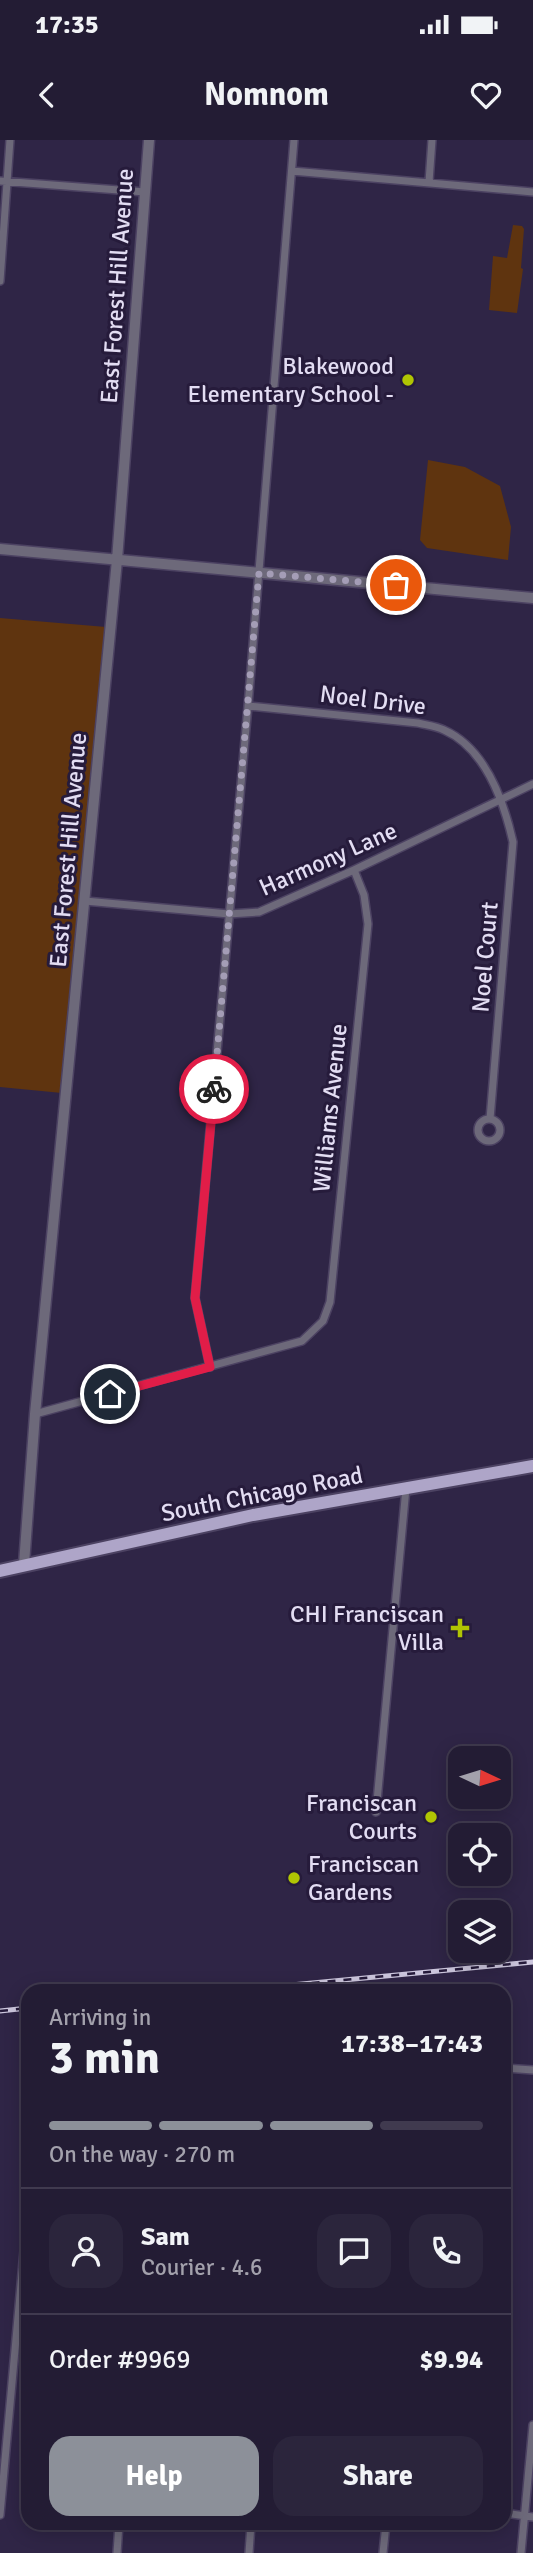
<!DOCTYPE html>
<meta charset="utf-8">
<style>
body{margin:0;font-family:Signika,sans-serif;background:#2b253c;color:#f1f3f6;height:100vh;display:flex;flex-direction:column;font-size:26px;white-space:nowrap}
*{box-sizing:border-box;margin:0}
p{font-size:23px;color:#a3a1ac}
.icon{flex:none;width:38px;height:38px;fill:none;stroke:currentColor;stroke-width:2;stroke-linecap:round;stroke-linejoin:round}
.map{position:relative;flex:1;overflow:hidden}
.side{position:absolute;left:21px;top:1844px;width:490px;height:546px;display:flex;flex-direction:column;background:#231c34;border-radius:21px;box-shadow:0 4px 18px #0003,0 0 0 2px #403a4f}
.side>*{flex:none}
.needle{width:46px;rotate:94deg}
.fabs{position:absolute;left:448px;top:1606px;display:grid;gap:14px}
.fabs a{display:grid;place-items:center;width:63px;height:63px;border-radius:14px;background:#231c34;box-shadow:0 4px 18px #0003,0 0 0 2px #403a4f;font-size:35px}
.pin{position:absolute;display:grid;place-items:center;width:60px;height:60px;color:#fff;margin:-30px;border:4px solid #fff;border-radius:50%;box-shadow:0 2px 7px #0007}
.courier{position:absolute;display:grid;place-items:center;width:70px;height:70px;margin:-35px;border:5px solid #e11d48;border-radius:50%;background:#fff;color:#222;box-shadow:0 2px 9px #0007}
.overview em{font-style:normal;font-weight:700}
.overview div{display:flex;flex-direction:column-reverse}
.overview{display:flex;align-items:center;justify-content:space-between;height:119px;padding:0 28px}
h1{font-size:46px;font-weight:700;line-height:52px}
.bar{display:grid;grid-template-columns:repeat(4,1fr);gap:10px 7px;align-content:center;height:84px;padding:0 28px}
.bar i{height:9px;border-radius:5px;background:#403a4f}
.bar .on{background:#8c9099}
.bar p{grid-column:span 4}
.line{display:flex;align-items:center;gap:18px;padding:0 28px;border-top:2px solid #403a4f}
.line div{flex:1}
.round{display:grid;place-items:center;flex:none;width:74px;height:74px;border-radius:21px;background:#2b253c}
.primary-button{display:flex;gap:14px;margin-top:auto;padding:14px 28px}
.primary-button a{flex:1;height:80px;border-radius:21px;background:#8c9099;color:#fff;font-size:28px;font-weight:700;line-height:80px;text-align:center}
.primary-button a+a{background:#2b253c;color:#f1f3f6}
.status{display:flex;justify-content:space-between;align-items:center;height:49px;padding:0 35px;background:#231c34;direction:ltr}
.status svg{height:19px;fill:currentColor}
header{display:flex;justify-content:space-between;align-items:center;height:91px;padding:0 28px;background:#231c34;font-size:32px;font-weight:700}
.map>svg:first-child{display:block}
.green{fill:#5f340f}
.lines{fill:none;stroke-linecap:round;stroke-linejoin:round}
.minor-casing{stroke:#4c4262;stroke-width:10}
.tertiary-casing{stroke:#4c4262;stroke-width:13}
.primary-casing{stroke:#4c4262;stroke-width:16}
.minor{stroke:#6d697a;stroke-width:7}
.tertiary{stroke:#6d697a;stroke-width:10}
.primary{stroke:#aea5c8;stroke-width:12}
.rail-casing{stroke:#ccc6dd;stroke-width:5}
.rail{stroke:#261b3b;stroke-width:2.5;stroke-dasharray:8;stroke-linecap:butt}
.done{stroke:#a49db6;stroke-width:7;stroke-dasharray:0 12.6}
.route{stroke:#e11d48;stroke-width:9}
.poi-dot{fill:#b0c503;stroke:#261b3b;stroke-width:2.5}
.labels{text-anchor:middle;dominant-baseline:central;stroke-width:6;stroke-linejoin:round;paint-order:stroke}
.street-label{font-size:24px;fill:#e3ddf3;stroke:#261b3b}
.poi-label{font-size:24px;fill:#e3ddf3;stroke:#261b3b;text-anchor:end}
</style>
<div class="status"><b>17:35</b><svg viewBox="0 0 49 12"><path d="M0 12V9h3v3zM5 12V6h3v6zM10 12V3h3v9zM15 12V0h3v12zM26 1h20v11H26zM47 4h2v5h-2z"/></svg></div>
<header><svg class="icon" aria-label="back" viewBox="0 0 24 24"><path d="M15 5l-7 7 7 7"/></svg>Nomnom<svg class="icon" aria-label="heart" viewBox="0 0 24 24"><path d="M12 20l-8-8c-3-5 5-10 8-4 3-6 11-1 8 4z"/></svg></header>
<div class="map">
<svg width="533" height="2413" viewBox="0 0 533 2413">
<rect width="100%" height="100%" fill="#2f2546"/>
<!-- green -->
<path class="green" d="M513,85L522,86L524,89L521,128L523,129L517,173L489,170L493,116L507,118Z
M428,320L465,327L500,346L511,387L508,420L427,408L420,400Z
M0,478L106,487L62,953L0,947Z"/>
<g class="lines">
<defs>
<path id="minor" d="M292,31L533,52
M0,41L145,52
M429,42L432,0
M0,141L10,0
M248,566L418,583C426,585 436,586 444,590C485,608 504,662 513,702L490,979
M85,761L229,774L259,772L354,730L533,644
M478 990a11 11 0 1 1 22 0a11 11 0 1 1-22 0Z
M210,1227L195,1158L248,566L294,0
M35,1274L302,1201L323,1181L330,1162L368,784L364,755L354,730
M376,1672L406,1348
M504,1928L533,1930
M504,2373L533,2377
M0,2375L24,2111L28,2097
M117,2413L119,2384
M249,2413L251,2384
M383,2413L386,2384
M521,2413L533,2285"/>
<path id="tertiary" d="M0,409L533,458
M24,1424L35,1274L117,420L149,0"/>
<path id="primary" d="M0,1431L253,1375L533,1326"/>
</defs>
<!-- minor casing -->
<use href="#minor" class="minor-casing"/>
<!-- tertiary casing -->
<use href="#tertiary" class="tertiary-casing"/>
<!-- primary casing -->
<use href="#primary" class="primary-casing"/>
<!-- minor -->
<use href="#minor" class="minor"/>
<!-- tertiary -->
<use href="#tertiary" class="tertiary"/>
<!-- primary -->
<use href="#primary" class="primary"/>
<defs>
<path id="rail" d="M216,1852L533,1822
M0,1871L28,1868"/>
</defs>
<!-- rail casing -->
<use href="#rail" class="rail-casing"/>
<!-- rail -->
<use href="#rail" class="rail"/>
</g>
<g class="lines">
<!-- done -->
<path class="done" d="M214,949L259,433L396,445"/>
<!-- route -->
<path class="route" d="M110,1254L210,1227L195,1158L214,949"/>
</g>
<!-- markers -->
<g class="poi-dot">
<circle cx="408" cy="240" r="7"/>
<path d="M456.5 1477.5h7v7h7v7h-7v7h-7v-7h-7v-7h7z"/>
<circle cx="431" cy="1677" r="7"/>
<circle cx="294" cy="1738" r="7"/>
</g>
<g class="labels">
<!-- street labels -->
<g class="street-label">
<text transform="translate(117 146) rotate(-86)">East Forest Hill Avenue</text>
<text transform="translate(373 560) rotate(7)">Noel Drive</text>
<text transform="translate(68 710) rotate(-85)">East Forest Hill Avenue</text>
<text transform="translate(328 719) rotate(-24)">Harmony Lane</text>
<text transform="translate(485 817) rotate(-85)">Noel Court</text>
<text transform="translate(330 968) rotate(-84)">Williams Avenue</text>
<text transform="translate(262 1354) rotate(-11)">South Chicago Road</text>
</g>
<!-- poi labels -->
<g class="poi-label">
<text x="394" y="226">Blakewood<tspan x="394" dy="28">Elementary School -</tspan></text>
<text x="444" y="1474">CHI Franciscan<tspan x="444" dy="28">Villa</tspan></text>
<text x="417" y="1663">Franciscan<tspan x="417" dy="28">Courts</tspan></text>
<text x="308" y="1724" text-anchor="start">Franciscan<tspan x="308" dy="28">Gardens</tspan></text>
</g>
</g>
</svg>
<div class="fabs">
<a><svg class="needle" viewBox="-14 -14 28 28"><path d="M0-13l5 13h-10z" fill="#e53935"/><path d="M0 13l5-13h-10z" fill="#a3a1ac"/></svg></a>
<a><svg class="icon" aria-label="locate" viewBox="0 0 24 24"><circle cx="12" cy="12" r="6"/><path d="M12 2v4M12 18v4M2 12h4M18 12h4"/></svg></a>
<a><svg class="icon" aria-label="layers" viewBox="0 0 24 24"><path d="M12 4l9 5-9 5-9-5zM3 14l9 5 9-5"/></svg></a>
</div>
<div class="pin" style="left:396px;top:445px;background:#ea580c"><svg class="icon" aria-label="bag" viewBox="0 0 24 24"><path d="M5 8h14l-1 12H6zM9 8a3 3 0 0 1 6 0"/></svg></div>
<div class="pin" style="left:110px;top:1254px;background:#1f2937"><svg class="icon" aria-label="home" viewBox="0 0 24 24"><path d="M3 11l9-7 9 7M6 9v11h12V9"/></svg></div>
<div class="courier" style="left:214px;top:949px"><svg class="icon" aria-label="bike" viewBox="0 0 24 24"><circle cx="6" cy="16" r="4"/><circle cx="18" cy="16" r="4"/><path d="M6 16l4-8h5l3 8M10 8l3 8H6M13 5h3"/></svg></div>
<section class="side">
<div class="overview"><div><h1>3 min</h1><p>Arriving in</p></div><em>17:38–17:43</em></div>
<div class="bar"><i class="on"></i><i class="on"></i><i class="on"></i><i></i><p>On the way · 270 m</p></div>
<div class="line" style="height:126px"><a class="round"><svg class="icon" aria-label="person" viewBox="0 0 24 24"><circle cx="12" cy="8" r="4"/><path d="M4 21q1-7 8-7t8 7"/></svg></a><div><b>Sam</b><p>Courier · 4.6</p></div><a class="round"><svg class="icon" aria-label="chat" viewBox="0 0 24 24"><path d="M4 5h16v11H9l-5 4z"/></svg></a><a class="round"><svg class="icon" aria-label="phone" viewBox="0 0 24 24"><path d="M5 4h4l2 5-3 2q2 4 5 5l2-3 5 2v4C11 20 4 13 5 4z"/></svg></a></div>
<div class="line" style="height:91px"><div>Order #9969</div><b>$9.94</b></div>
<div class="primary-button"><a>Help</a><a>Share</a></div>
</section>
</div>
